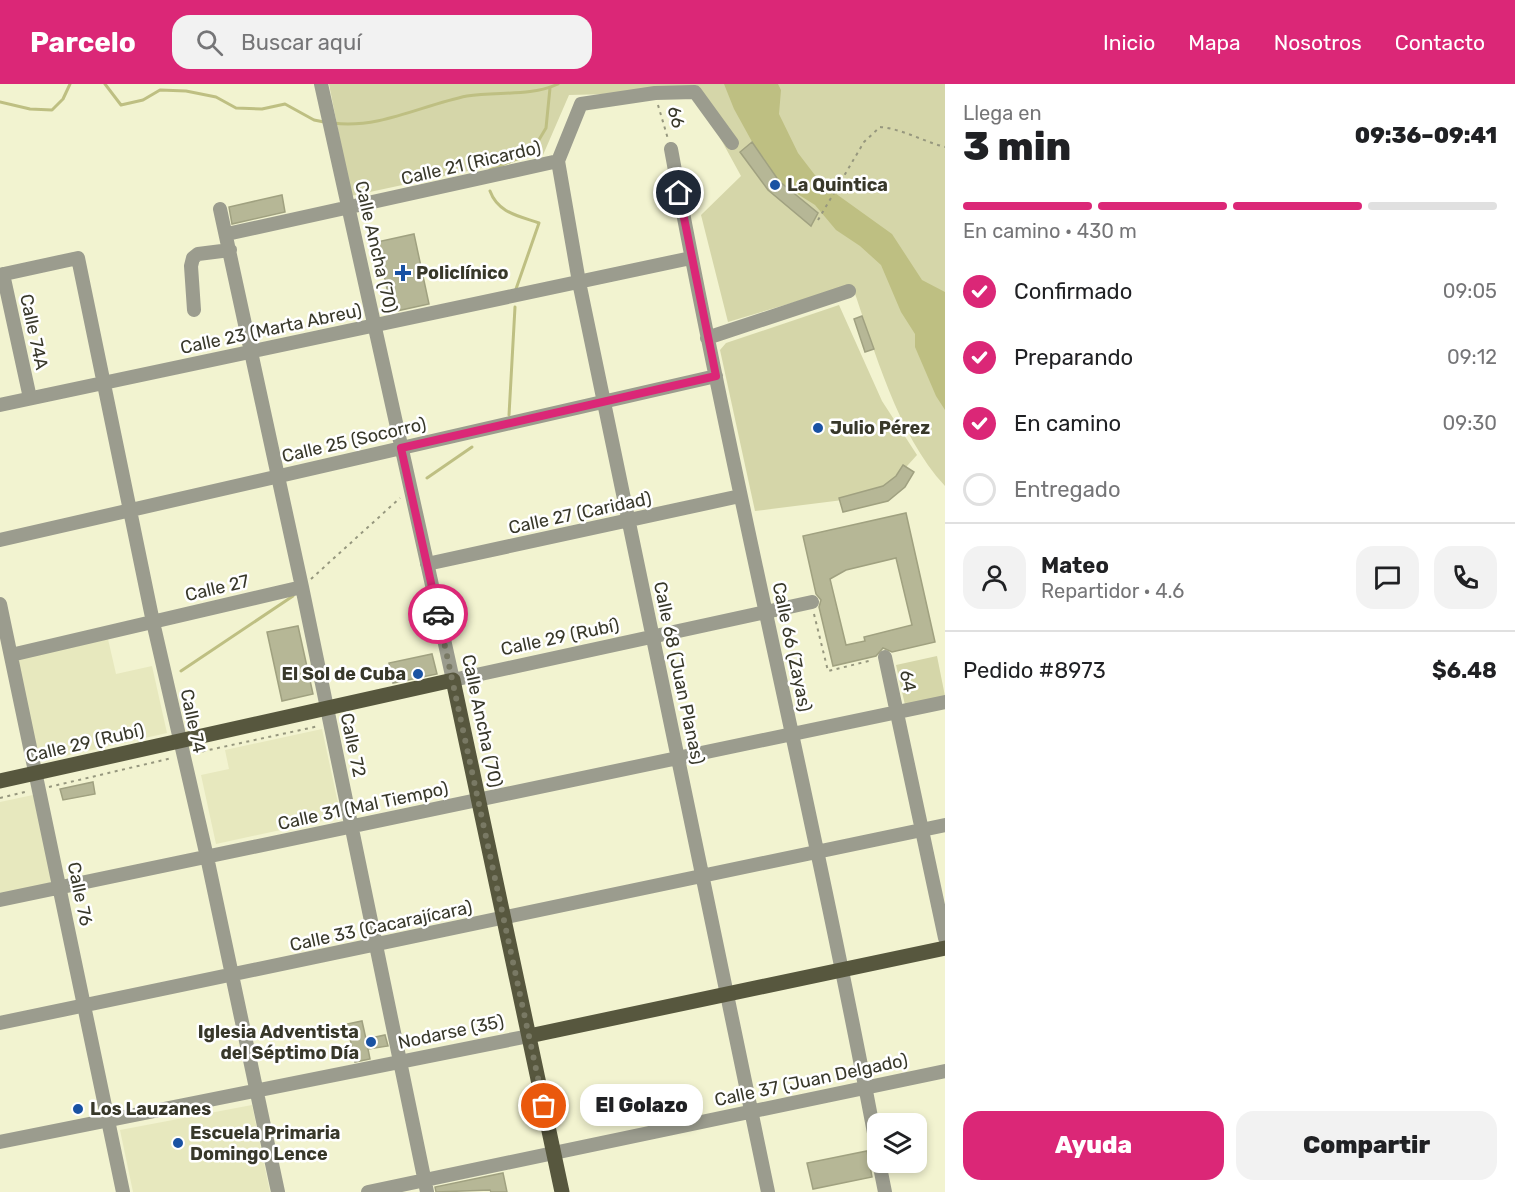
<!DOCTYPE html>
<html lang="es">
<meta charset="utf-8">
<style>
body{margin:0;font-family:Rubik,sans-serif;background:#f2f2f2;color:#202124;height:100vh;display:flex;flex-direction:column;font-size:22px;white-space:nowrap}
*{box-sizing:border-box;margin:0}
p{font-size:20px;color:#757577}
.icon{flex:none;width:33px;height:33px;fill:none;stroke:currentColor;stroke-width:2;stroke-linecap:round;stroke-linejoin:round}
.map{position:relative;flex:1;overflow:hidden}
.details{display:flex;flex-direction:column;background:#fff;width:570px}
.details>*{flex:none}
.buttons{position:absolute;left:867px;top:1029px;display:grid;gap:12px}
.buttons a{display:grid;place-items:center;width:60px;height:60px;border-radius:12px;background:#fff;box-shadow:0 3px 9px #0003;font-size:30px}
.pin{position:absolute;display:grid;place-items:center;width:51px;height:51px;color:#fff;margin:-26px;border:3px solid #fff;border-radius:50%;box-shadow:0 2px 6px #0007}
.courier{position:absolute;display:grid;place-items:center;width:60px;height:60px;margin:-30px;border:4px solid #db2777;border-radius:50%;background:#fff;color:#222;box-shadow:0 2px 8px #0007}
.bubble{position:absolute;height:42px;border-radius:18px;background:#fff;box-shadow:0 3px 9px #0003;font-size:20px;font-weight:800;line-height:42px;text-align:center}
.head em{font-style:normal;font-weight:800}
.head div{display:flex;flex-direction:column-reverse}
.head{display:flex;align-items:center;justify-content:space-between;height:102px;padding:0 18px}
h1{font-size:39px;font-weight:800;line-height:45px}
.bar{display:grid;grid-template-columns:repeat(4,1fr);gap:9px 6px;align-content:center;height:72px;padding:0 18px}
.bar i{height:8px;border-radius:4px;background:#e0e0e0}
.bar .on{background:#db2777}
.bar p{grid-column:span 4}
.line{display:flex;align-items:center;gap:15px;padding:0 18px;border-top:2px solid #e0e0e0}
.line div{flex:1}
.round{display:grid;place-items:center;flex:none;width:63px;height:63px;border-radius:18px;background:#f2f2f2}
ol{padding:0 18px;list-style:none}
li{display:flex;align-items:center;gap:18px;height:66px}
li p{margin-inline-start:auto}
li .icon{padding:6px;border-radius:50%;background:#db2777;color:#fff;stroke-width:4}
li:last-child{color:#757577}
li i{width:33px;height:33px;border:3px solid #e0e0e0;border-radius:50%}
.primary-button{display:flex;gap:12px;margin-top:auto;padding:12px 18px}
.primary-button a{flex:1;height:69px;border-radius:18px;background:#db2777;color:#fff;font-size:24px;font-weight:800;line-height:69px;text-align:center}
.primary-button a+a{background:#f2f2f2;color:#202124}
header{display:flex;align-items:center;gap:36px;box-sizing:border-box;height:84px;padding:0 30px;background:#db2777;color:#fff}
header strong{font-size:28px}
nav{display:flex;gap:33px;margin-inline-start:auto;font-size:21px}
.search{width:420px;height:54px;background:#f2f2f2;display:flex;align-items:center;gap:15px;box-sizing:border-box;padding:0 21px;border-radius:18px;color:#757577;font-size:22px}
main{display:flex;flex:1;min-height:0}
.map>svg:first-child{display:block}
.built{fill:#e7e8be}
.green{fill:#d5d6a9}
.water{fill:#bebf82}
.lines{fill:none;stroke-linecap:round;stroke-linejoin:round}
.stream{stroke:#bebf82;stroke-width:3}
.building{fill:#b6b796;stroke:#a0a180;stroke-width:1.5;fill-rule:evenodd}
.path{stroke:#96977e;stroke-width:2;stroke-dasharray:3 4.5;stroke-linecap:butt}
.minor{stroke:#9b9c8e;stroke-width:14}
.major{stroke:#57573e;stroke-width:15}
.done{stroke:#797964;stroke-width:6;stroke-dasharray:0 10.8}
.route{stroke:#db2777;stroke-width:8}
.poi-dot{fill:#1952a3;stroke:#fff;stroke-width:2}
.labels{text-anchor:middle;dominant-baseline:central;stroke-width:5;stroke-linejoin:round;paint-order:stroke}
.street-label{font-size:18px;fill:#38382a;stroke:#fff}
.poi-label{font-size:18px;font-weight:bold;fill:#38382a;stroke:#fff;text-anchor:start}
</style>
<header>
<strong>Parcelo</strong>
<div class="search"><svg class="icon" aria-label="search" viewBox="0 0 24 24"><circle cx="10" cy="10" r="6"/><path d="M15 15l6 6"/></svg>Buscar aquí</div>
<nav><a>Inicio</a><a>Mapa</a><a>Nosotros</a><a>Contacto</a></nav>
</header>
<main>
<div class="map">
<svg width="945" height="1108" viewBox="0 0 945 1108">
<rect width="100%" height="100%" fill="#f2f3d0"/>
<!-- built -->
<path class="built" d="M108,555L116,590L152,582L167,649L39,678L15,576Z
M322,645L341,733L216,760L201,691L229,685L225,666Z
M33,711L53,798L0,810V718Z
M252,1021L270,1108H133L120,1046Z"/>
<!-- green -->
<path class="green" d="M329,0H945V402C897,350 875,267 852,201L728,238L701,131L741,92L695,8L569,11L543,71L351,112Z
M839,221L882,317L917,371L888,403L843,416L755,427L720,266L726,259Z
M937,572L945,612L905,621L896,581Z"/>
<!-- water -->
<path class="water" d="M724,0H778L781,6L779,30L798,69L821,99L892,150L922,196L945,208V326L936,312L915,263V250L901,228L881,181L860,162L836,146L815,121L772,94L734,25Z"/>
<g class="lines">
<!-- stream -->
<path class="stream" d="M105,0L121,21L143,16L160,6L186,7L216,13L236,24L262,25L285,20L314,36L324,38
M0,18L30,25L52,26L63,15L70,0
M333,39C380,45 422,21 467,12C497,7 530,13 558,0
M490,86L531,69L546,44L550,4
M490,107C498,129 519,132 539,139L516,205
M509,331L515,223
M427,394L472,363
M181,587L293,512"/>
</g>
<!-- building -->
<path class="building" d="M752,58L779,97L818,129L811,142L768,106L740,68Z
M282,111L285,128L232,140L229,123Z
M414,150L429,220L392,228L377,158Z
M862,232L874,265L865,268L854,235Z
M903,381L914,388L905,403L888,417L843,428L839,414L883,402L896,392Z
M906,429L935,558L892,568L883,564L876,572L833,582L819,523L821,516L816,510L803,452ZM896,474L912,541L864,553L865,557L846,561L830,495L846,486Z
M298,542L313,610L282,617L267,548Z
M432,570L437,590L393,599L389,579Z
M93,698L95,710L63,716L60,705Z
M362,937L366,955L385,951L388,962L368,965L370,975L355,978L347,940Z
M867,1067L872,1093L813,1105L807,1079Z
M503,1089L507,1108H491L490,1106L436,1108L435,1103Z"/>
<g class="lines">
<!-- path -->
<path class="path" d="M658,21L668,55
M818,136L864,58L880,43C903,45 922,57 945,63
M311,495L400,414
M814,530L828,587L873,576
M195,669L319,642
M49,703L172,674
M0,714L29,707"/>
<!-- minor -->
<path class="minor" d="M321,0L453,596L812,518
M671,65C733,401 815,733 878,1070
M558,77L579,198L768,1108
M220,125L302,503L427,1108
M227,150L558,77L581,20L655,9L695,8L732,59
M3,190L30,314
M0,191L78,174L153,538L207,773L278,1108
M194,226L191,182L193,174L198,170L230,166
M707,254L849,207
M0,321L691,174
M0,456L716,292
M427,480L740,412
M0,520L123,1108
M11,571L302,503
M885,573L945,854
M0,816L945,618
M0,939L945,741
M0,1058L529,952
M879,1078L885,1108
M368,1108L945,987"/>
<!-- major -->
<path class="major" d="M0,697L453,596L562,1108
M529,952L945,864"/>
</g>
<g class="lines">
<!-- done -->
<path class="done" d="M438,530L544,1022"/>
<!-- route -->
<path class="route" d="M438,530L401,364L716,292L679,109"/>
</g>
<!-- markers -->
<g class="poi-dot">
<circle cx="775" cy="101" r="6"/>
<path d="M400 180h6v6h6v6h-6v6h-6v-6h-6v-6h6z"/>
<circle cx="818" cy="344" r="6"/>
<circle cx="418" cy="590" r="6"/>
<circle cx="371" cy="958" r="6"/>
<circle cx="78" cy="1025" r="6"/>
<circle cx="178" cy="1059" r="6"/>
</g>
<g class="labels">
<!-- street labels -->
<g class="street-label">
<text transform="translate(676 33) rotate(74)">66</text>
<text transform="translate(471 79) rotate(-13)">Calle 21 (Ricardo)</text>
<text transform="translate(376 163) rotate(77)">Calle Ancha (70)</text>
<text transform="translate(271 245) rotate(-12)">Calle 23 (Marta Abreu)</text>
<text transform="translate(34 248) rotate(78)">Calle 74A</text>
<text transform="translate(354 356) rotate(-13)">Calle 25 (Socorro)</text>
<text transform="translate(580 429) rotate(-12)">Calle 27 (Caridad)</text>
<text transform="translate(217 504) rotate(-13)">Calle 27</text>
<text transform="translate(560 553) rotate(-12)">Calle 29 (Rubí)</text>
<text transform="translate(792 563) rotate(78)">Calle 66 (Zayas)</text>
<text transform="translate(679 589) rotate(78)">Calle 68 (Juan Planas)</text>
<text transform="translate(908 597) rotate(78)">64</text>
<text transform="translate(193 637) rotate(78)">Calle 74</text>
<text transform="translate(482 637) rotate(78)">Calle Ancha (70)</text>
<text transform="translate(85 659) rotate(-13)">Calle 29 (Rubí)</text>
<text transform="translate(353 661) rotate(78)">Calle 72</text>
<text transform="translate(363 722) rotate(-12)">Calle 31 (Mal Tiempo)</text>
<text transform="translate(80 810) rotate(78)">Calle 76</text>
<text transform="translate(381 842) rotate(-12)">Calle 33 (Cacarajícara)</text>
<text transform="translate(451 948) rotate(-12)">Nodarse (35)</text>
<text transform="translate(811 996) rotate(-12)">Calle 37 (Juan Delgado)</text>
</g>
<!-- poi labels -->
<g class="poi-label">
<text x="787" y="101">La Quintica</text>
<text x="416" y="189">Policlínico</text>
<text x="830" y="344">Julio Pérez</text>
<text x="406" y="590" text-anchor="end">El Sol de Cuba</text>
<text x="359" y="948" text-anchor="end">Iglesia Adventista<tspan x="359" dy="21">del Séptimo Día</tspan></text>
<text x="90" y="1025">Los Lauzanes</text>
<text x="190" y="1049">Escuela Primaria<tspan x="190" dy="21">Domingo Lence</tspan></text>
</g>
</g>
</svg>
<div class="buttons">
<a><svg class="icon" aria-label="layers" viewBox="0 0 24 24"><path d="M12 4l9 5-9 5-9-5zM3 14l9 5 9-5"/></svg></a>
</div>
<div class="pin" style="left:544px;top:1022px;background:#ea580c"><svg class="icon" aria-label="bag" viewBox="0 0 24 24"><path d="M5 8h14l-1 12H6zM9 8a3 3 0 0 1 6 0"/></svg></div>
<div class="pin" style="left:679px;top:109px;background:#1f2937"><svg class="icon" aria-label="home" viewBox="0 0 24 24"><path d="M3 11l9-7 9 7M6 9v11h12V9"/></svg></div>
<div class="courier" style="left:438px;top:530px"><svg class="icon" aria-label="car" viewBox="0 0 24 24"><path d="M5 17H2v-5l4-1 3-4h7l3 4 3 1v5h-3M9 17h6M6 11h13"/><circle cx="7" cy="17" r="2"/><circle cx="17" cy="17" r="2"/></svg></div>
<div class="bubble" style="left:580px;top:1000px;width:123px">El Golazo</div>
</div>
<section class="details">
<div class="head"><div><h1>3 min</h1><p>Llega en</p></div><em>09:36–09:41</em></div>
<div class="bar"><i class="on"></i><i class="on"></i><i class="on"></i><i></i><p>En camino · 430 m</p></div>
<ol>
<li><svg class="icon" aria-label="check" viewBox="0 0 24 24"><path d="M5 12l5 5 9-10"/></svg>Confirmado<p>09:05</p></li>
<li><svg class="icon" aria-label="check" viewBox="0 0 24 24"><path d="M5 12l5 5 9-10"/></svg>Preparando<p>09:12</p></li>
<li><svg class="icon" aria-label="check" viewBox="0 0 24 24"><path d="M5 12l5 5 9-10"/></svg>En camino<p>09:30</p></li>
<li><i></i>Entregado</li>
</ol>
<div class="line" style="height:108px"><a class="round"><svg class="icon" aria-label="person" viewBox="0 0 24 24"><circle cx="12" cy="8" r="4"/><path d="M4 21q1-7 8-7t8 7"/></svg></a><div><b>Mateo</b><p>Repartidor · 4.6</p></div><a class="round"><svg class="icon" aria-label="chat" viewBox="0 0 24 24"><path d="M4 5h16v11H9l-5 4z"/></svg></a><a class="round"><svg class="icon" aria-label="phone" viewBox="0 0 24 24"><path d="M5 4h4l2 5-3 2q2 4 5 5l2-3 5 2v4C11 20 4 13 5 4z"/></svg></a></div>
<div class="line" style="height:78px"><div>Pedido #8973</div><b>$6.48</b></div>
<div class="primary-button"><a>Ayuda</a><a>Compartir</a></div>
</section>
</main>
